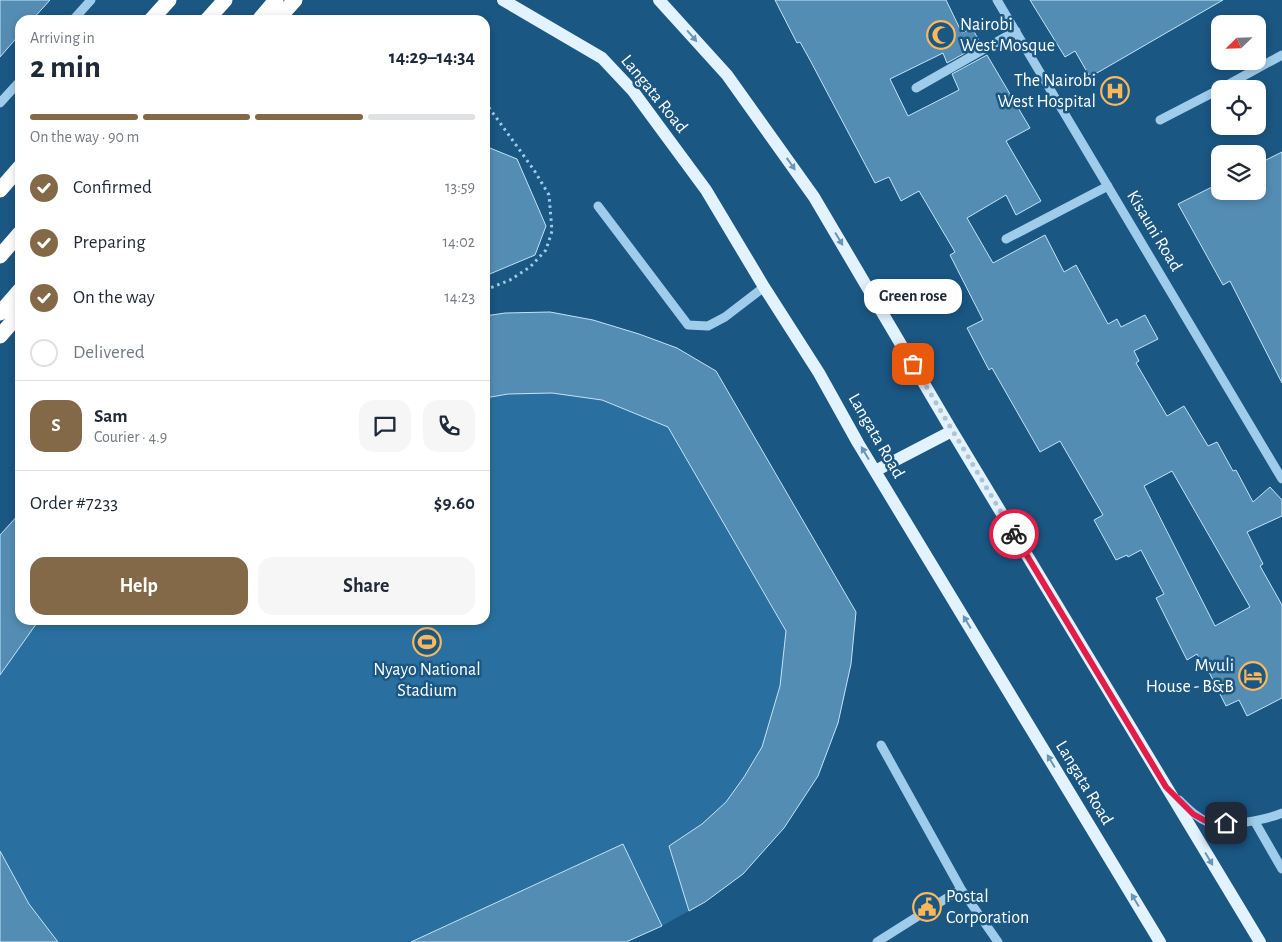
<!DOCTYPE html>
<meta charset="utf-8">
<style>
body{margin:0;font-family:"Alegreya Sans",sans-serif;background:#f6f6f7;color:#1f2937;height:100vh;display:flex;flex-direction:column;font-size:19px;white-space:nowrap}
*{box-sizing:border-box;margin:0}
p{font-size:16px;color:#747a83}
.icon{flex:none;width:28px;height:28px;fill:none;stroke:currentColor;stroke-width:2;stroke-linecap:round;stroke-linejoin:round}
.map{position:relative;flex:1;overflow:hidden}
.panel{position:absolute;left:15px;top:15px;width:475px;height:610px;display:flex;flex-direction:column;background:#fff;border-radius:15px;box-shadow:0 2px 8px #0003}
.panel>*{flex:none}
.needle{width:32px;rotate:247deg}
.tools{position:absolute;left:1211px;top:15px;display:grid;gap:10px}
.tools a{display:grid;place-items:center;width:55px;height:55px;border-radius:10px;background:#fff;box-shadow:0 2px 8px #0003;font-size:25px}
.pin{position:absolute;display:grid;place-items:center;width:42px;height:42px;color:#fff;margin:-21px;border-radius:10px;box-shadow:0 2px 8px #0006}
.courier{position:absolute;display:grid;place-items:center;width:50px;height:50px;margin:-25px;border:4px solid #e11d48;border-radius:50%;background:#fff;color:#222;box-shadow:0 1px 6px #0007}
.bubble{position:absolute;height:35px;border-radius:15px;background:#fff;box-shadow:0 2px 8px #0003;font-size:16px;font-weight:700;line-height:35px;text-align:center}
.summary em{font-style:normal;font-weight:700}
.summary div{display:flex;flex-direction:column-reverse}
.summary{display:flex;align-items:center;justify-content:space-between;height:85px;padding:0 15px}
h1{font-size:32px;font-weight:700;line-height:38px}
.bar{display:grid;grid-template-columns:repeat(4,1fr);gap:8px 5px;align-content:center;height:60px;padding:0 15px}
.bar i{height:6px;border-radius:4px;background:#e0e1e3}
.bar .selected{background:#836947}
.bar p{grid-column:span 4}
.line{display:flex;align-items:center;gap:12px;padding:0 15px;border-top:1px solid #e0e1e3}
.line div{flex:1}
.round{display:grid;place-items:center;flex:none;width:52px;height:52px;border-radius:15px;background:#f6f6f7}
ol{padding:0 15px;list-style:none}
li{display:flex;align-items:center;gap:15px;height:55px}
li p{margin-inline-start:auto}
li .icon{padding:5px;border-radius:50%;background:#836947;color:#fff;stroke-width:4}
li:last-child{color:#747a83}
li i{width:28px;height:28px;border:2px solid #e0e1e3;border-radius:50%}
.button{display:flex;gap:10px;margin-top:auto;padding:10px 15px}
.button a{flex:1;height:58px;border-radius:15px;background:#836947;color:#fff;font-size:20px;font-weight:700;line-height:58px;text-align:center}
.button a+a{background:#f6f6f7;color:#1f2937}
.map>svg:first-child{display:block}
.green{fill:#2970a0}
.building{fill:#548db4;stroke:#c4e3f8;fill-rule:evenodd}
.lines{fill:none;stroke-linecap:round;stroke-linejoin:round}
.path{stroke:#9fcceb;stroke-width:3;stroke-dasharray:2.5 4;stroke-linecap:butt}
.minor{stroke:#9fcceb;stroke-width:9}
.major{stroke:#e3f2ff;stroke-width:12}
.highway{stroke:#fff;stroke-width:15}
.oneway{fill:#6a95b5}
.done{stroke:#afc4d4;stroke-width:5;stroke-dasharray:0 9}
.route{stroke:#e11d48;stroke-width:6}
.labels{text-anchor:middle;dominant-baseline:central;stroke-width:5;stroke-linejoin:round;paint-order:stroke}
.poi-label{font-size:18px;fill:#fff;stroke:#1a5783;text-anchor:start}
.street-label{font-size:18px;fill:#fff;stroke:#1a5783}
</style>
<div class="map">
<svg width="1282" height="942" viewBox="0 0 1282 942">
<rect width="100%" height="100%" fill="#1a5783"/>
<!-- green -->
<path class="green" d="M550,312L593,320L639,334L677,348L856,612L851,664L838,723L818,776L784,828L743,874L705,902L660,927L626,942H0V535L20,620H485V316Z"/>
<!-- building -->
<path class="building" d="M0,0H50L32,20H20V34L0,57Z
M775,0H946L962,33L972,28L981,44L947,63L943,53L890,79L908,116L959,90L952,74L987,55L1030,128L1006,141L1041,201L1016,215L1006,195L967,218L993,263L1045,235L1064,272L1076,265L1108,324L1117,319L1121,327L1145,315L1158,339L1134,351L1139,361L1136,363L1167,416L1184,406L1208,446L1217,442L1233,471L1236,470L1253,502L1270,487L1282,500V516L1247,532L1263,564L1260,566L1282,605V698L1247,716L1239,700L1226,706L1205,664L1203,665L1197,654L1187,660L1156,598L1164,594L1141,550L1128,557L1127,555L1116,560L1094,520L1103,515L1060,441L1040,452L992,368L989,370L967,328L983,320L950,255L955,252L919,191L901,201L889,177L875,183L810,60L800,42L797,43ZM1172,471L1250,607L1215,626L1144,486Z
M1030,0H1223L1090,77L1075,51L1065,57Z
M485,146L517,159L546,226L535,255L485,276Z
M1282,152V383L1230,281L1223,285L1178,204L1220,183V191H1258V164Z
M550,312L593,320L639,334L677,348L716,371L856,612L851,664L838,723L818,776L784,828L743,874L705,902L689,911L669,846L702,824L726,802L744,777L762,747L780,686L786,631L668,427L602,400L552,393L508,394L485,398V316L505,313Z
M20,513V620H39L0,675V535Z
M623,844L662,926L626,942H411Z
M0,851L29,904L58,942H0Z"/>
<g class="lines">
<!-- path -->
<path class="path" d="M485,102L534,170L549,195L552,231L546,250L530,267L510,280L485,290"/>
<!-- minor -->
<path class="minor" d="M997,0L1282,479
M73,20L91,0
M916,88L1016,31
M1220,89L1282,55
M0,103L20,81
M1160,120L1220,89
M598,206L688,325L708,326L725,317L764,287
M1006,239L1108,186
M881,745L961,889
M1179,800C1188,809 1197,818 1210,823C1223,828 1269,819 1282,813
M1255,822L1282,869
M877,942L961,889L998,942"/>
<!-- major -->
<path class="major" d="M503,0L602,58L633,91L706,190L764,287L819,373L858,443L1160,942
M659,0L727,75L814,197L952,431L1260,942
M875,471L952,431"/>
<!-- highway -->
<path class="highway" d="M151,20L169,0
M207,20L225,0
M259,20L276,0
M277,20L295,0
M0,190L20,167
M0,256L20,233
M0,313L20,290
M0,336L20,313"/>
</g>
<!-- one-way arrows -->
<defs><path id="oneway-solid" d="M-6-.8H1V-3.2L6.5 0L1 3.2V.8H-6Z" transform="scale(1.25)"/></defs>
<g class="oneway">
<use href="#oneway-solid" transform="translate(692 36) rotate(49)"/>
<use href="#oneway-solid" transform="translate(791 164) rotate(55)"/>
<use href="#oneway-solid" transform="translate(839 239) rotate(59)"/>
<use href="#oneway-solid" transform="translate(865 453) rotate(-121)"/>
<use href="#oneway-solid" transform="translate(967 622) rotate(-121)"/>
<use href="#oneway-solid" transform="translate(1051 761) rotate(-121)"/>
<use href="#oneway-solid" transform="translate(1209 859) rotate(59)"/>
<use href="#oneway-solid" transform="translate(1135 900) rotate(-121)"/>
</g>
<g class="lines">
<!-- done -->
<path class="done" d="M913,364L1014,534"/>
<!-- route -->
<path class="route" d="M1014,534L1166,787L1193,814L1211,824L1226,823"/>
</g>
<!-- icons -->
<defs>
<symbol id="mosque-ring" viewBox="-11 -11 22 22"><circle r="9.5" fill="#1a5783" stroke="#fdb75b" stroke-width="1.5"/><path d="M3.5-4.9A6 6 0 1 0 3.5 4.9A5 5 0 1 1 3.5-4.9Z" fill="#fdb75b"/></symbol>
<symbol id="hospital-ring" viewBox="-11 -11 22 22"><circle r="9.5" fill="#1a5783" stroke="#fdb75b" stroke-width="1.5"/><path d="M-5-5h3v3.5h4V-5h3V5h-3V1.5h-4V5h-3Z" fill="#fdb75b"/></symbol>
<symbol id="stadium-ring" viewBox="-11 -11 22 22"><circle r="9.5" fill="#1a5783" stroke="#fdb75b" stroke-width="1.5"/><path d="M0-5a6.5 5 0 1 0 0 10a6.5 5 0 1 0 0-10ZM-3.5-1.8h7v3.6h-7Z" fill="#fdb75b"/></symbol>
<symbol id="hotel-ring" viewBox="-11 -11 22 22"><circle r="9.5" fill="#1a5783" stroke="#fdb75b" stroke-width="1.5"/><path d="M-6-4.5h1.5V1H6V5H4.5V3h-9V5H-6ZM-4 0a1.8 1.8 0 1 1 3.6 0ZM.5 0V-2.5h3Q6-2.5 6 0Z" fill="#fdb75b"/></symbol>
<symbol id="civic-ring" viewBox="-11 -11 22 22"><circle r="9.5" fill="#1a5783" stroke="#fdb75b" stroke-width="1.5"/><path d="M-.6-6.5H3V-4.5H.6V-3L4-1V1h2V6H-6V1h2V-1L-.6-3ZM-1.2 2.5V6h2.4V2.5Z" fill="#fdb75b"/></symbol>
</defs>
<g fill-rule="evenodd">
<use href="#mosque-ring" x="925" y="19" width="32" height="32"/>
<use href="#hospital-ring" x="1099" y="75" width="32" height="32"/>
<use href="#stadium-ring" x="411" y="626" width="32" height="32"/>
<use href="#hotel-ring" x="1237" y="660" width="32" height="32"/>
<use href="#civic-ring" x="911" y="891" width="32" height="32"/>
</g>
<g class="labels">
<!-- poi labels -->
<g class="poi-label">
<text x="960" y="25">Nairobi<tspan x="960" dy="21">West Mosque</tspan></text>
<text x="1096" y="81" text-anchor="end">The Nairobi<tspan x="1096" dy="21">West Hospital</tspan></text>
<text x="1234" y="666" text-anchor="end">Mvuli<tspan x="1234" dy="21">House - B&amp;B</tspan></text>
<text x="427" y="670" text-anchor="middle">Nyayo National<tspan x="427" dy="21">Stadium</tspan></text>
<text x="946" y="897">Postal<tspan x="946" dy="21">Corporation</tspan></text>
</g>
<!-- street labels -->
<g class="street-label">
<text transform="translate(654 94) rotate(51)">Langata Road</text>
<text transform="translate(1154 231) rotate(59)">Kisauni Road</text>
<text transform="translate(876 436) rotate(60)">Langata Road</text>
<text transform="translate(1084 783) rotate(59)">Langata Road</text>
</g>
</g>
</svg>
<div class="tools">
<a><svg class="needle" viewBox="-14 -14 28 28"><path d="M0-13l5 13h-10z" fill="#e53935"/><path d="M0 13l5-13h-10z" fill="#747a83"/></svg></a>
<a><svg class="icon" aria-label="locate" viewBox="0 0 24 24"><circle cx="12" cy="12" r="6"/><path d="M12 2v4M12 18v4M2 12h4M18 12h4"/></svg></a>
<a><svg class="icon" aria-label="layers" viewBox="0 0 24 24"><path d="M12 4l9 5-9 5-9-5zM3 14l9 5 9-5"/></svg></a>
</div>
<div class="pin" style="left:913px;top:364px;background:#ea580c"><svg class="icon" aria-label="bag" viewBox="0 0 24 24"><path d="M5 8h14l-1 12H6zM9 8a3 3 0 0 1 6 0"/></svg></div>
<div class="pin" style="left:1226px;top:823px;background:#1f2937"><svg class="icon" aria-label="home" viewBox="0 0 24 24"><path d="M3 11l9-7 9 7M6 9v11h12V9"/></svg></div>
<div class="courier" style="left:1014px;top:534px"><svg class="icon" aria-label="bike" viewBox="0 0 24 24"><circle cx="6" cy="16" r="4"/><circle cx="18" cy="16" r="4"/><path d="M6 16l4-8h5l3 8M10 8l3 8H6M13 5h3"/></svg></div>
<div class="bubble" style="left:864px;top:279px;width:98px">Green rose</div>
<section class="panel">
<div class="summary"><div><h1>2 min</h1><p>Arriving in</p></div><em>14:29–14:34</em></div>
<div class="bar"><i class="selected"></i><i class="selected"></i><i class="selected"></i><i></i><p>On the way · 90 m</p></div>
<ol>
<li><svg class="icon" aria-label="check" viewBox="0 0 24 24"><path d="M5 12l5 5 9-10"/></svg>Confirmed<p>13:59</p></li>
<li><svg class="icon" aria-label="check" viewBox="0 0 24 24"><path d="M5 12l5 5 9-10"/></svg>Preparing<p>14:02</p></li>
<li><svg class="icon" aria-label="check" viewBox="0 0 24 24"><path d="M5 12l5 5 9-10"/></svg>On the way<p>14:23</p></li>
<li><i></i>Delivered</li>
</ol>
<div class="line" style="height:90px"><b class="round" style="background:#836947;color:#fff">S</b><div><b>Sam</b><p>Courier · 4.9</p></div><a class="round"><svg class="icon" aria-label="chat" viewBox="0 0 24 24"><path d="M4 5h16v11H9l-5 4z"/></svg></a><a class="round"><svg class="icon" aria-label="phone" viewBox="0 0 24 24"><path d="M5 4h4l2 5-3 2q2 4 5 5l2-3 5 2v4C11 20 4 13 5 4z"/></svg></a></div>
<div class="line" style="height:65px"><div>Order #7233</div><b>$9.60</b></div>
<div class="button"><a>Help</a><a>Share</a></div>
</section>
</div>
